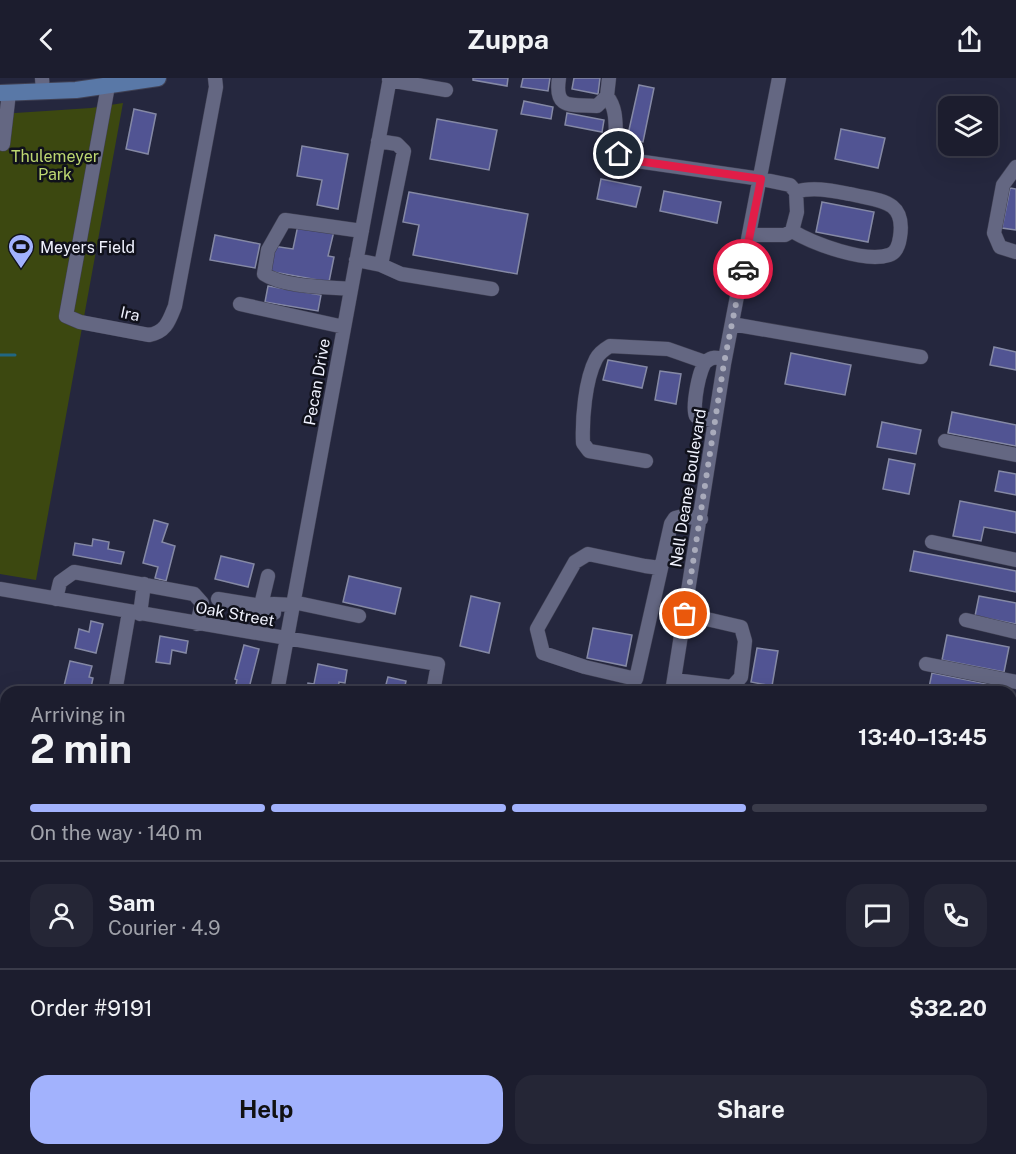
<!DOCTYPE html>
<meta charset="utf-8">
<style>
body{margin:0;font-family:"Public Sans",sans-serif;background:#252636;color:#f1f3f6;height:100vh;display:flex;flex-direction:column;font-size:22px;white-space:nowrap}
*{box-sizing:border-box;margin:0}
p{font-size:20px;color:#a0a2aa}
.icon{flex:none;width:33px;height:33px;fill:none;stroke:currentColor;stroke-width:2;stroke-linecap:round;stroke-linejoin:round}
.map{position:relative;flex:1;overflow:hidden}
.drawer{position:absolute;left:0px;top:608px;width:1017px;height:470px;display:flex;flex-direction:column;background:#1c1d2e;border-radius:18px 18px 0 0;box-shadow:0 6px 24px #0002,0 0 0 2px #3a3b4a}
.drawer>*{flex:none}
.fabs{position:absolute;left:938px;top:18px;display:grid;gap:12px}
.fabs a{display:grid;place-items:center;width:60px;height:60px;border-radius:12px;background:#1c1d2e;box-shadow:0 6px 24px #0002,0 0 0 2px #3a3b4a;font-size:30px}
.pin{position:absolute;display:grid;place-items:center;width:51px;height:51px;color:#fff;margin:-26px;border:3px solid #fff;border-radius:50%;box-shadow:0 2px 6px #0007}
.courier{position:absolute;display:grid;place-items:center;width:60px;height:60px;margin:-30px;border:4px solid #e11d48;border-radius:50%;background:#fff;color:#222;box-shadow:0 2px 8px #0007}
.headline em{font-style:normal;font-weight:700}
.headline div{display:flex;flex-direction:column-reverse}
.headline{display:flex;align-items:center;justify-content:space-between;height:102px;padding:0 30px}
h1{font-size:39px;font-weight:700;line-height:45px}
.bar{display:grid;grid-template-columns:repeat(4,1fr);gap:9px 6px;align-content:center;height:72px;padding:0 30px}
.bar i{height:8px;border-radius:4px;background:#3a3b4a}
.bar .active{background:#a2b2fd}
.bar p{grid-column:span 4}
.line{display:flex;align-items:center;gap:15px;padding:0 30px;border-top:2px solid #3a3b4a}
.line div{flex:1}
.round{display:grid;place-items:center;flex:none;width:63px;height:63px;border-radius:18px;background:#252636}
.button{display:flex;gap:12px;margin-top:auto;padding:12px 30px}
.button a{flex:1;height:69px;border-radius:18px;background:#a2b2fd;color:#111;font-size:24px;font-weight:700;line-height:69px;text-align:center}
.button a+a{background:#252636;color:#f1f3f6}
header{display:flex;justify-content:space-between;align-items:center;height:78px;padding:0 30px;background:#1c1d2e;font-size:27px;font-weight:700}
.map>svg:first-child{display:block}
.green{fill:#3c4810}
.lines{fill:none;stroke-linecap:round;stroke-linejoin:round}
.stream{stroke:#216783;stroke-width:3}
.building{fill:#515493;stroke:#8589a5;stroke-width:1.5}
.minor-casing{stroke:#404154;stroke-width:15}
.major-casing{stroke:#404154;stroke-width:18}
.minor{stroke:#646782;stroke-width:14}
.major{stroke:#5978a7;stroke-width:16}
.done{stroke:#a9abbb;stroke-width:6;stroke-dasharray:0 10.8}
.route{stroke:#e11d48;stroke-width:8}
.labels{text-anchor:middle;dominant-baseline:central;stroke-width:5;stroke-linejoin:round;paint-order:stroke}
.park-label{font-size:16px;fill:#bdd771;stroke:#10111b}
.poi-label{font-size:16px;fill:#f0f2fe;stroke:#10111b;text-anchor:start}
.street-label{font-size:16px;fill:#f0f2fe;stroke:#10111b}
</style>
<header><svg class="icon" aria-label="back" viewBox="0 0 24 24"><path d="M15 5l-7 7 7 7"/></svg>Zuppa<svg class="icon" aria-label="share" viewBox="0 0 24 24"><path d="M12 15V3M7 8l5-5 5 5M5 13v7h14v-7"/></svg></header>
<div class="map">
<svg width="1016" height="1076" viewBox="0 0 1016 1076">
<rect width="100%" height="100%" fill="#25273e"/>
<!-- green -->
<path class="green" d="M123,25L36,502L0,496V36L91,30Z"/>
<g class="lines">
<!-- stream -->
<path class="stream" d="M0,277H15"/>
</g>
<!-- building -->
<path class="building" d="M473,0H508L507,8L473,2Z
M523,0H550L548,13L521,9Z
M574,0H600L598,16L572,11Z
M639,7L654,10L643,64L627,61Z
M524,23L553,29L551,41L521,36Z
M134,31L156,36L148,76L126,71Z
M567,35L604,42L602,54L565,47Z
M437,41L497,52L489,92L430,81Z
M841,51L885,60L878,90L835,81Z
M302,68L348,76L338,131L317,127L322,102L297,98Z
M601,101L641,109L636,129L597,121Z
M1010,110L1016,111V152L1002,150Z
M664,113L721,124L717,145L660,133Z
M409,114L528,136L517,196L413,177L419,147L403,144Z
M822,124L874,134L868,164L816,154Z
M298,147L334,153L328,178L334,179L329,204L268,193L273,168L293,171Z
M215,157L260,166L255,190L210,182Z
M268,208L321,217L318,233L265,224Z
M994,269L1016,274V292L990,287Z
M791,275L851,287L845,317L785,306Z
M608,282L647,289L642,310L603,302Z
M660,293L681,296L676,326L655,322Z
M952,334L1016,347V368L948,355Z
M882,344L921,352L916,376L877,369Z
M889,381L915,386L909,416L883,411Z
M999,393L1016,396V417L995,413Z
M960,423L1016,434V455L984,449L981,463L953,458Z
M154,442L168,446L162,464L175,468L166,503L155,500L158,489L143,485Z
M93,461L109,464L108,471L124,474L121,486L73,477L75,465L92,468Z
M914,473L1016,493V514L910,493Z
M221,478L254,486L248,509L215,501Z
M349,498L401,510L395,536L343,524Z
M471,518L500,525L489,575L460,568Z
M979,518L1016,525V546L975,538Z
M91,543L103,546L96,575L75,570L79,551L89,554Z
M593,550L632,557L626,588L587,580Z
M947,557L1009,569L1004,594L942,582Z
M160,558L188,563L186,575L172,572L170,586L156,584Z
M244,567L259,571L248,614H234L237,602L235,601Z
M757,570L778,573L772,608L751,604Z
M70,583L92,588L89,599L93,600L90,614L64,608Z
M318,586L347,592L345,605L339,604L338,612L329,610L328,614H307L308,605L314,606Z
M932,595L992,607L991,614H928Z
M388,599L406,603L404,612L408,614H384Z
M458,608L472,614H456Z
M147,609L167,611V614H146Z
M1015,707H1016L1015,736L1011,735V713H1014Z
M3,833H6V853L0,852Z
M2,960L6,961V977L0,975Z
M4,986L6,987V1014L0,1013Z
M0,1027L6,1029V1058L0,1057Z
M1016,1029V1053L1012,1052Z
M1016,1058V1076H1011Z
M62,1071H83V1076H62Z
M145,1071H176L175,1076H144Z
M306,1071H322L321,1076H305Z
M534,1071H554L553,1076L533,1073Z
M624,1071H646L645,1076Z
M707,1071H725L724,1076H706Z
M779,1071H796L795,1076Z
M858,1071H873L872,1074H877V1076H857Z"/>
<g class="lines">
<defs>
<path id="minor" d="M42,0L43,14
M559,0C554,33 572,26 597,28L607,18L609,0
M389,2L446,12
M108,8L66,238L80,244L149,257C166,254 169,243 175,228L216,9L215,0
M607,18C623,38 609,65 623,81L761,101L790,107L796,114L797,134L792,153L785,157H750
M3,66L9,15
M1016,89L1003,107L994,155L1000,169L1016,174
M792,153C814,166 865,185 889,177C896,175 899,166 900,159C906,121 879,123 850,116C834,113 812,108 796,114
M356,182L381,187L404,73L397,66L378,63
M381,187L401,196L492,211
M351,211C327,209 283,209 264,196L268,172L285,142L362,153
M240,226L344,249
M732,246L921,279
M715,343L696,338C692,330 699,288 707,283C713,278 718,280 725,281
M945,363L1016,377
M646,383L589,373L583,365C582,341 585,302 596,281C599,275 605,271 610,268L668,271L705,284
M932,464L1016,482
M660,490L645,488L588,476L575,484L537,551L543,575L585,589L636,601L671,446L675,440L683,438L701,441
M0,511L438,586L433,614
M56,521L60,504L74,494L194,516L202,525L197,546
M218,521L255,527L274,526L293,527
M293,524L359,538
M261,527L268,498
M140,536L144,506
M255,540L274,535V526
M966,542L1016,554
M926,586L1016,604
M674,602L732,609L741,599L745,563L741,549L685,536
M115,614L129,534
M277,614L390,0
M672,614L724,286L779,0
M1011,763L1016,764
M0,1074L10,1076
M32,1076L33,1071
M192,1076L193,1071
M349,1076L350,1071
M586,1076L587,1071
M748,1076L749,1071
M902,1076L903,1071"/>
<path id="major" d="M0,15L76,12L158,0"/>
</defs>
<!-- minor casing -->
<use href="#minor" class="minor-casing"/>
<!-- major casing -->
<use href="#major" class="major-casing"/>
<!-- minor -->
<use href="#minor" class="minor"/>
<!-- major -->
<use href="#major" class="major"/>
</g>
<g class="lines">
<!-- done -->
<path class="done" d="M685,536L724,285L743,191"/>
<!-- route -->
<path class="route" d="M619,76L623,81L631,82L761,101L743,191"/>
</g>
<!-- icons -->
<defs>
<symbol id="stadium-pin" viewBox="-11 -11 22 30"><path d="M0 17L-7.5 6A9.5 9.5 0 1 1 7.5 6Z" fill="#a2b2fd" stroke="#10111b"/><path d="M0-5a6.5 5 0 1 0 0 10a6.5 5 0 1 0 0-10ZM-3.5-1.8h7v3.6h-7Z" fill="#111"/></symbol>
</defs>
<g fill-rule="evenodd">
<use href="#stadium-pin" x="6" y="154" width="30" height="40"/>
</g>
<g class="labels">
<!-- park labels -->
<g class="park-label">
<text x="55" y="78">Thulemeyer<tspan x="55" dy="18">Park</tspan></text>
</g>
<!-- poi labels -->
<g class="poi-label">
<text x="40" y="169">Meyers Field</text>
</g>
<!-- street labels -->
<g class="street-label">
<text transform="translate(130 236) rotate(12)">Ira</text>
<text transform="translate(317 304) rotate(-80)">Pecan Drive</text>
<text transform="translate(688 410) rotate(-81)">Nell Deane Boulevard</text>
<text transform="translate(235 536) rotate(10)">Oak Street</text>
</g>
</g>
</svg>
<div class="fabs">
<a><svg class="icon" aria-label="layers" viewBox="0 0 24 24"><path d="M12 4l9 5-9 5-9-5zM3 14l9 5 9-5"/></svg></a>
</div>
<div class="pin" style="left:685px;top:536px;background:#ea580c"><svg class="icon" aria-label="bag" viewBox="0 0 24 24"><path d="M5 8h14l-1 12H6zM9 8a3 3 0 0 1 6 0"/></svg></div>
<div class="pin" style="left:619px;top:76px;background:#1f2937"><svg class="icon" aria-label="home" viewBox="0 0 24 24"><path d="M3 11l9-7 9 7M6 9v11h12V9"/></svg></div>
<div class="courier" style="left:743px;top:191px"><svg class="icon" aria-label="car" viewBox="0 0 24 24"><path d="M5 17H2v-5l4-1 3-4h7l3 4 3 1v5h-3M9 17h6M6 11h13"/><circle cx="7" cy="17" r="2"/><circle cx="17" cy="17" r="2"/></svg></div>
<section class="drawer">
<div class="headline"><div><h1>2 min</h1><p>Arriving in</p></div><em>13:40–13:45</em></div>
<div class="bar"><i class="active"></i><i class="active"></i><i class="active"></i><i></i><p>On the way · 140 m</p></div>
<div class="line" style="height:108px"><a class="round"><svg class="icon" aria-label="person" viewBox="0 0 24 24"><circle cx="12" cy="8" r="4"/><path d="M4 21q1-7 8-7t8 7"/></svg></a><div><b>Sam</b><p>Courier · 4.9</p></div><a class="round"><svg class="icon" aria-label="chat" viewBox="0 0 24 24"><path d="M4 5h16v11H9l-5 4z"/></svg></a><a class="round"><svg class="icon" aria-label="phone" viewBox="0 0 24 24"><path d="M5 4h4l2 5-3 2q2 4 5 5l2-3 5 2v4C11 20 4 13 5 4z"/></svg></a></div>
<div class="line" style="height:78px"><div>Order #9191</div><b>$32.20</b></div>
<div class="button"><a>Help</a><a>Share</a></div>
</section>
</div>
